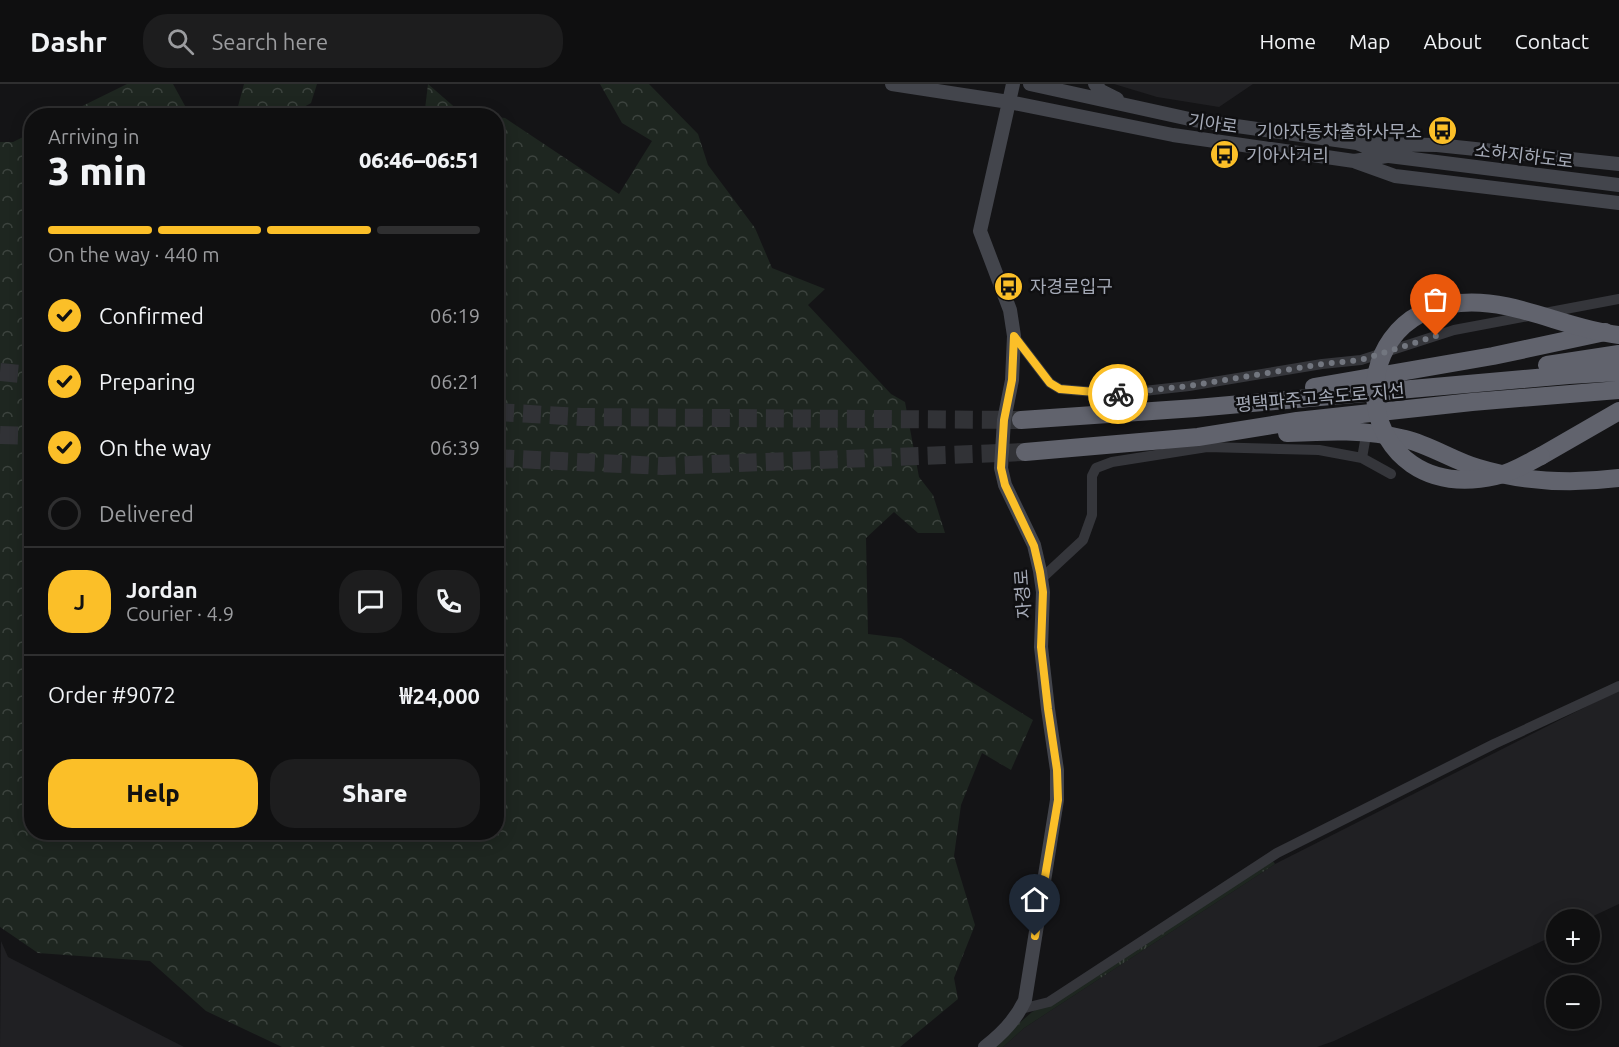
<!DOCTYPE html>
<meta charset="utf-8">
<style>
body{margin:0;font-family:Ubuntu,"Noto Sans KR",sans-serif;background:#1d1d1e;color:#f1f3f6;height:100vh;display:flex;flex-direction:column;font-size:22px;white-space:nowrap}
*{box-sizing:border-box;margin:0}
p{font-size:20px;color:#9b9c9f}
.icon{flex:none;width:33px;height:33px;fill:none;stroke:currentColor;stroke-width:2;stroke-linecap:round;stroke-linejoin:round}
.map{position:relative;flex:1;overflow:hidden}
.side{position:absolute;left:24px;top:24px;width:480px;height:732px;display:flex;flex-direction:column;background:#0f0f10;border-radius:24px;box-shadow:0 3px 15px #0003,0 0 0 2px #2f2f30}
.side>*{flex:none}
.controls{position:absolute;left:1546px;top:825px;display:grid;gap:12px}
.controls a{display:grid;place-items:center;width:54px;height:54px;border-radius:50%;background:#0f0f10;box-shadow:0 3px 15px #0003,0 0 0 2px #2f2f30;font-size:30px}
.pin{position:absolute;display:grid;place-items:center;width:51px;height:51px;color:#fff;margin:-62px -26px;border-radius:50% 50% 50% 0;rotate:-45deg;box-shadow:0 0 6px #0007}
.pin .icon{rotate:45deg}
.courier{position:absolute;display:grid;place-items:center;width:60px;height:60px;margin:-30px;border:4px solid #fbbf28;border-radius:50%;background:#fff;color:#222;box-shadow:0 2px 8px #0007}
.overview em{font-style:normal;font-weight:800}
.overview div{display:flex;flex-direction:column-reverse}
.overview{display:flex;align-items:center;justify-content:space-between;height:102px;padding:0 24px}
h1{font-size:39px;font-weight:800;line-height:45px}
.bar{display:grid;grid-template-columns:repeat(4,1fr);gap:9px 6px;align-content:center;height:72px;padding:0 24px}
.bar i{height:8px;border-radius:4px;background:#2f2f30}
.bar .selected{background:#fbbf28}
.bar p{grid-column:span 4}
.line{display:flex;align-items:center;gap:15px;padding:0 24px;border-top:2px solid #2f2f30}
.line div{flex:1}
.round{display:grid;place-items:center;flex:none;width:63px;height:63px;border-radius:24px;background:#1d1d1e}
ol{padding:0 24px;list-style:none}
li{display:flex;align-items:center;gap:18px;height:66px}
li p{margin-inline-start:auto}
li .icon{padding:6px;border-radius:50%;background:#fbbf28;color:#111;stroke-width:4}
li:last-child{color:#9b9c9f}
li i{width:33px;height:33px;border:3px solid #2f2f30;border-radius:50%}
.primary-button{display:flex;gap:12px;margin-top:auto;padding:12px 24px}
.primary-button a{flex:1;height:69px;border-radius:24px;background:#fbbf28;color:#111;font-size:24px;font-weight:800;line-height:69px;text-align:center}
.primary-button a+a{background:#1d1d1e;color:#f1f3f6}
header{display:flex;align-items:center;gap:36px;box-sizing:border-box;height:84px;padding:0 30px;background:#0f0f10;border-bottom:2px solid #2f2f30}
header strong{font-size:28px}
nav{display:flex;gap:33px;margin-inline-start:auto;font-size:21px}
.search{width:420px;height:54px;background:#1d1d1e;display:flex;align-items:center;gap:15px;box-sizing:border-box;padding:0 21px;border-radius:24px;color:#9b9c9f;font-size:22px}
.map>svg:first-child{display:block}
.built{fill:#202023}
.grass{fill:url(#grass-tufts)}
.forest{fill:url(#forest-crowns)}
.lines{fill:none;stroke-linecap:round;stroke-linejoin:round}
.highway-tunnel{stroke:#313236;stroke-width:18;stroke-dasharray:18 9;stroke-linecap:butt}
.street{stroke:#35363b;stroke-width:10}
.secondary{stroke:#43454c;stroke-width:14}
.highway{stroke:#61636d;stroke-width:18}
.highway-bridge{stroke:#61636d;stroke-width:18}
.done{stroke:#72767f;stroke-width:6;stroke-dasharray:0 10.8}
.route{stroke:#fbbf28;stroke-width:8}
.labels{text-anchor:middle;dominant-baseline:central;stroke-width:5;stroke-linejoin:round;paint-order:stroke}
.street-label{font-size:18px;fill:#a5aab7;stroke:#0f0f11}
.poi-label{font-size:18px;fill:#a5aab7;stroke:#0f0f11;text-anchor:start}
</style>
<header>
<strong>Dashr</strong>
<div class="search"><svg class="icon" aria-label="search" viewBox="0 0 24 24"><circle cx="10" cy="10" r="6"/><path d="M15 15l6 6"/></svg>Search here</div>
<nav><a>Home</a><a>Map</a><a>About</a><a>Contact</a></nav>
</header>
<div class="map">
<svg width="1619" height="963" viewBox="0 0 1619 963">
<defs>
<pattern id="grass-tufts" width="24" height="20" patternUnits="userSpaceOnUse" patternTransform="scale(1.5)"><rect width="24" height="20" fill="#1e2620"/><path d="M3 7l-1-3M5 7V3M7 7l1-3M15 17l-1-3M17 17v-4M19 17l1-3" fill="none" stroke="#3c433e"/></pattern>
<pattern id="forest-crowns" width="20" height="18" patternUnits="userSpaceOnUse" patternTransform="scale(1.5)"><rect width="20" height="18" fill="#1e2620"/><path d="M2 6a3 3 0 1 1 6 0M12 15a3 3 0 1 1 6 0" fill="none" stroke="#3c433e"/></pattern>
</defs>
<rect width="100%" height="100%" fill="#141416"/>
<!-- built -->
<path class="built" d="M1114,0H1253L1219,23L1157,13Z
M1619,606V820L1587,835L1557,836V850L1334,957L1317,963H1003L1024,944L1275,780Z
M1,857L8,873L184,963H0Z"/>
<!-- grass -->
<path class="grass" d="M1270,773L1275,780L1024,944L1003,963H992L1032,928Z"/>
<!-- forest -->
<path class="forest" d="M127,0H173L190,31H64Z
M244,0H317L311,19L290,31H217L237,26Z
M428,0L459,27L486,31H427L425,25Z
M600,0H649L698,50L708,81L755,144L772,184L825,205L808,221L891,310L905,318L919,393L933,411L945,449H918L894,428L866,454L868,550L901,554L1033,636L1011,686L982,669L961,721L954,772L975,841L954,894L958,915L900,963H282L206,927L150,877L38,869L0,843V58H13L31,49L32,748H496L497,33L505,34L619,110L652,57L622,39Z"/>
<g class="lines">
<!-- highway-tunnel -->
<path class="highway-tunnel" d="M0,288L32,291
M496,328L582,333L1020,336
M0,351L32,352
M496,374L662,382L1025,368"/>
<!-- street -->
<path class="street" d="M1014,252L1050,299L1060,305L1117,310L1189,302L1322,280L1361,276L1454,246L1619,215
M1362,374L1365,357
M1041,495L1083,456L1092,431V392L1096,384L1112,378L1207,363L1319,366L1362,374L1391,390
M1021,925L1049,918L1277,769L1494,660L1619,602"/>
<!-- secondary -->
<path class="secondary" d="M892,0L1009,18L1173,51L1354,77L1387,72
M1030,0L1194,36L1357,59L1389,72L1619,101
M1095,0L1101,7L1117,15
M1367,60L1437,61L1619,80
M1356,78L1395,92L1619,119
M985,963C1002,950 1016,936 1025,916L1057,716V686L1048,625L1041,563L1043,508L1040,487L1034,461L1005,401L1001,384L1004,336L1012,296L1014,252L1010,226L980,147L1013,0"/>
<!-- highway -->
<path class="highway" d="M1547,281L1619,270
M1314,303L1493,272L1605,248
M1021,336L1196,324L1569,291L1619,288
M1287,349C1327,347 1366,345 1405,355C1430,361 1454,377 1478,384C1524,398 1571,400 1619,394
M1025,368L1198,353L1297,337L1472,318L1619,306
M1541,372L1619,327"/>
<!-- highway-bridge -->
<path class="highway-bridge" d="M1541,372C1527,379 1512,389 1496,392C1352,424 1332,230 1460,219C1514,214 1565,245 1619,251"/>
</g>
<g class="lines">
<!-- done -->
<path class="done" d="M1118,310L1188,302L1322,280L1361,276L1436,252"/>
<!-- route -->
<path class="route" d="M1035,852L1058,716L1057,686L1048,625L1041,563L1043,508L1040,488L1034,462L1005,401L1001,384L1004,336L1012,296L1014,252L1050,299L1060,305L1118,310"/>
</g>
<!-- icons -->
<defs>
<symbol id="bus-disc" viewBox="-11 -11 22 22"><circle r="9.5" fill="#fbbf28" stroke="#0f0f11"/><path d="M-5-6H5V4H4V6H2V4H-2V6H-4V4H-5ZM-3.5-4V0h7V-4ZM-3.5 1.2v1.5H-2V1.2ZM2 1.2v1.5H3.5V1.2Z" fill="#111"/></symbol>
</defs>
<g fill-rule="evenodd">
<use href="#bus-disc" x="1426" y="30" width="33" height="33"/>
<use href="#bus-disc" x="1208" y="54" width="33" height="33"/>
<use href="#bus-disc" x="992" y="186" width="33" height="33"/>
</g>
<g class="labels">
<!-- street labels -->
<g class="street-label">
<text transform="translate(1213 39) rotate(8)">기아로</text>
<text transform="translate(1524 71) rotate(7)">소하지하도로</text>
<text transform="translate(1320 313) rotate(-5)">평택파주고속도로 지선</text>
<text transform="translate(1022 510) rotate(-94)">자경로</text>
</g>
<!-- poi labels -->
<g class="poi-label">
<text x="1422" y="47" text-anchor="end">기아자동차출하사무소</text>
<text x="1246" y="71">기아사거리</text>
<text x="1030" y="202">자경로입구</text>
</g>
</g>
</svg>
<div class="controls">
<a>+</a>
<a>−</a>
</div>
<div class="pin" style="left:1436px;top:252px;background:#ea580c"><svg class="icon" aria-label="bag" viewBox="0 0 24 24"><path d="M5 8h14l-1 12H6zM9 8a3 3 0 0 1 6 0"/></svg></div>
<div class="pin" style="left:1035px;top:852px;background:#1f2937"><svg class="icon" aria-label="home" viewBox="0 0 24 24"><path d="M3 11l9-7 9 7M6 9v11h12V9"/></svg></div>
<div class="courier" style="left:1118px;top:310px"><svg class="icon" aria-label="bike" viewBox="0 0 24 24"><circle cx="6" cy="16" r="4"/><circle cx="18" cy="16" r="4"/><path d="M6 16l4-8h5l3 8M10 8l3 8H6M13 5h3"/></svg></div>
<section class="side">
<div class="overview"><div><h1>3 min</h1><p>Arriving in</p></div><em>06:46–06:51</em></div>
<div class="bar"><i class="selected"></i><i class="selected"></i><i class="selected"></i><i></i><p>On the way · 440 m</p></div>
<ol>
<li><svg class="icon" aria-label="check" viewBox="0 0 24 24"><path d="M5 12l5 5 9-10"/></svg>Confirmed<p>06:19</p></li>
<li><svg class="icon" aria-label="check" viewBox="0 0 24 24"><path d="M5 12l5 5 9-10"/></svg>Preparing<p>06:21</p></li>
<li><svg class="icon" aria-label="check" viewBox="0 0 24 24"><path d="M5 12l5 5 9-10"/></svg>On the way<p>06:39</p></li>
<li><i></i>Delivered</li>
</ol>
<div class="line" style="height:108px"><b class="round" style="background:#fbbf28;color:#111">J</b><div><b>Jordan</b><p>Courier · 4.9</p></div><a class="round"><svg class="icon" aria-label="chat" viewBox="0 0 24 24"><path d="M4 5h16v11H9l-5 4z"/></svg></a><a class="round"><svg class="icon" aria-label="phone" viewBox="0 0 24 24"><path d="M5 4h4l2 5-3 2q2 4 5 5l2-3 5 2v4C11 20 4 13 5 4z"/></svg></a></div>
<div class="line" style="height:78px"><div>Order #9072</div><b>₩24,000</b></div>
<div class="primary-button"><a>Help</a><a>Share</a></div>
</section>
</div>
